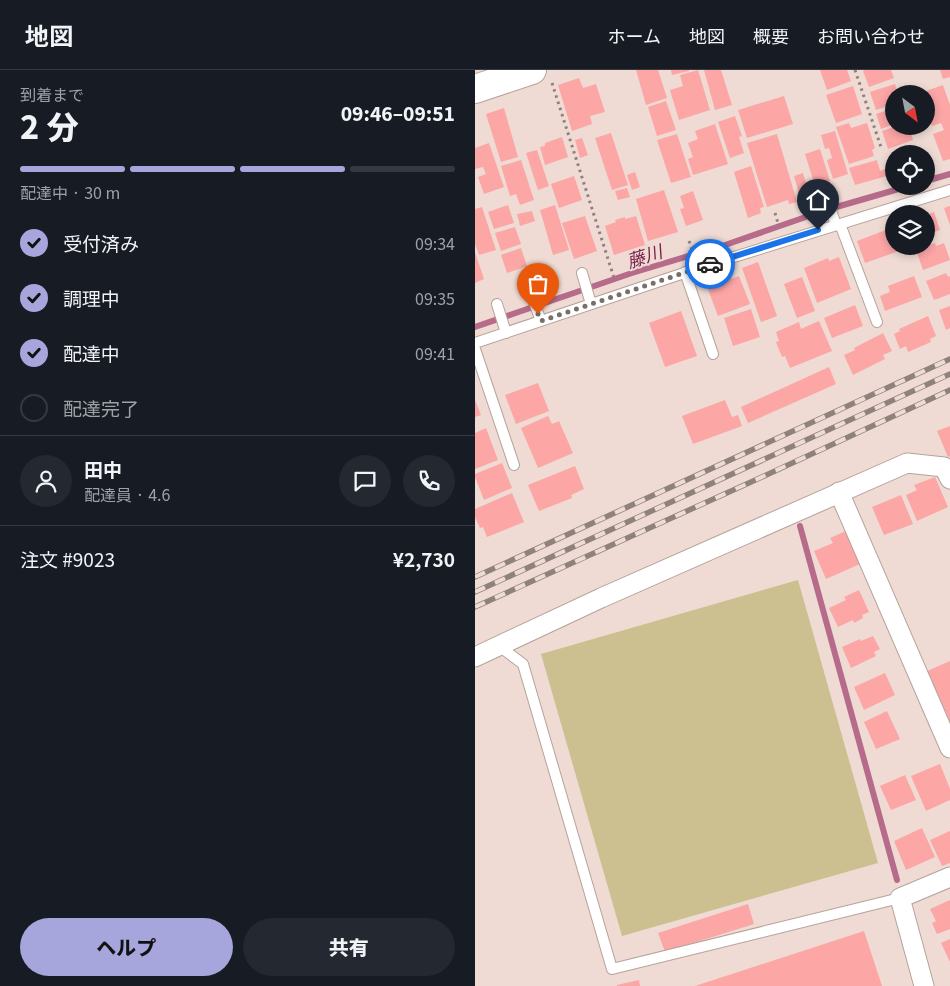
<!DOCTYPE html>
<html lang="ja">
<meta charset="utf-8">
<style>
body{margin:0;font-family:Georgia,"Noto Sans JP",serif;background:#242831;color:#f1f3f6;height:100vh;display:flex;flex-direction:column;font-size:19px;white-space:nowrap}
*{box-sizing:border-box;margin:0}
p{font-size:16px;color:#9ea1a6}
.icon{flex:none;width:28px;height:28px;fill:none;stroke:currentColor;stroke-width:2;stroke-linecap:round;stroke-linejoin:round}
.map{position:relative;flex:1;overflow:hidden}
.side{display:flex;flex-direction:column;background:#171b24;width:475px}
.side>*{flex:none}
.needle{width:32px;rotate:148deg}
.tools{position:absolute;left:410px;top:15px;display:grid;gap:10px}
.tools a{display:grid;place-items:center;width:50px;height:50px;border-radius:50%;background:#171b24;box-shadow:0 2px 8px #0003;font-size:25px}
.pin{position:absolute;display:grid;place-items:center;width:42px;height:42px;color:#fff;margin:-51px -21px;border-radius:50% 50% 50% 0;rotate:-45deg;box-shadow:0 0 5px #0007}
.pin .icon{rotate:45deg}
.courier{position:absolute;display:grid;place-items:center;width:50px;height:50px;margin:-25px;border:4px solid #1a73e8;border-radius:50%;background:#fff;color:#222;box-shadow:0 1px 6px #0007}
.summary em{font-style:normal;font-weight:800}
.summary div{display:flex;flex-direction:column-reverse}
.summary{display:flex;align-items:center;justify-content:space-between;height:85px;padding:0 20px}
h1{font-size:32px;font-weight:800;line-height:38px}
.bar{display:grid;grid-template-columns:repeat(4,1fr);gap:8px 5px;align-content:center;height:60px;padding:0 20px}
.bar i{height:6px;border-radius:4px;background:#363941}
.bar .on{background:#a6a6dd}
.bar p{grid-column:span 4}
.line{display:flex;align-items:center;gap:12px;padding:0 20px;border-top:1px solid #363941}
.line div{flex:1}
.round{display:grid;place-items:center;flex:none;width:52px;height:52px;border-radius:26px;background:#242831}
ol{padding:0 20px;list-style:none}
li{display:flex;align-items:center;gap:15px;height:55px}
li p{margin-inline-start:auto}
li .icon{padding:5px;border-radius:50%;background:#a6a6dd;color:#111;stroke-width:4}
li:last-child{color:#9ea1a6}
li i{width:28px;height:28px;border:2px solid #363941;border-radius:50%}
.action{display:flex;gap:10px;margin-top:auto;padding:10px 20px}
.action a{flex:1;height:58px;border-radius:30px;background:#a6a6dd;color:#111;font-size:20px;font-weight:800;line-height:58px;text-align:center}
.action a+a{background:#242831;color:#f1f3f6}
header{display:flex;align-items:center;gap:30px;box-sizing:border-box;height:70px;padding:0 25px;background:#171b24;border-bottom:1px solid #363941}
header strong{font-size:24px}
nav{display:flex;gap:28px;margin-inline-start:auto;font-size:18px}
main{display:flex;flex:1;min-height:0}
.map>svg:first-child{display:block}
.green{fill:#ccc091}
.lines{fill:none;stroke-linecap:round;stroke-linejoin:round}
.stream{stroke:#b66b8a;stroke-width:6}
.building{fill:#fca6a6}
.service-casing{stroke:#b5a39b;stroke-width:12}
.minor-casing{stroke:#b5a39b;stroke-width:21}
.trunk-casing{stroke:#b5a39b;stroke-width:30}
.path{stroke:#8e817c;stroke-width:3;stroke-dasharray:2.5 4;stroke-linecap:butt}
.service{stroke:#fff;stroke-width:10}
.minor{stroke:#fff;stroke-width:19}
.trunk{stroke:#fff;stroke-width:28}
.rail-casing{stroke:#8f827d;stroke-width:5.5}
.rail{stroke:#efdbd3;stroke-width:4;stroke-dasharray:11;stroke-linecap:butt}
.done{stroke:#7a6e6a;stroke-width:5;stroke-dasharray:0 9}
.route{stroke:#1a73e8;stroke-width:6}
.labels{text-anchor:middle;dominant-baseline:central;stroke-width:4;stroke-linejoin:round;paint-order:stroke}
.water-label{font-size:18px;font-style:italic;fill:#7b204d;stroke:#efdbd3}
</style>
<header>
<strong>地図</strong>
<nav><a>ホーム</a><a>地図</a><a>概要</a><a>お問い合わせ</a></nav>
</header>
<main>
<section class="side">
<div class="summary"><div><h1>2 分</h1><p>到着まで</p></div><em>09:46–09:51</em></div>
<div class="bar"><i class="on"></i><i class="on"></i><i class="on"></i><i></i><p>配達中 · 30 m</p></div>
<ol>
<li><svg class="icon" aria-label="check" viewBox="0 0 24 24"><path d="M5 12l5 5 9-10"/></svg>受付済み<p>09:34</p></li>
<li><svg class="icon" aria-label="check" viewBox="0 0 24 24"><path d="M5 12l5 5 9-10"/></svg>調理中<p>09:35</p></li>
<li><svg class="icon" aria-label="check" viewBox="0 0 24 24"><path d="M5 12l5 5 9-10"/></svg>配達中<p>09:41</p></li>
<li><i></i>配達完了</li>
</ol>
<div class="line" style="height:90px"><a class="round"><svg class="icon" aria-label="person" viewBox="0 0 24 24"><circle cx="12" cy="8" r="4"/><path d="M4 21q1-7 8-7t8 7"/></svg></a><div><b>田中</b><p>配達員 · 4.6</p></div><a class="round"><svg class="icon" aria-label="chat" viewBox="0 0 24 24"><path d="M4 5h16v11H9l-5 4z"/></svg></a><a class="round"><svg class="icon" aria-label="phone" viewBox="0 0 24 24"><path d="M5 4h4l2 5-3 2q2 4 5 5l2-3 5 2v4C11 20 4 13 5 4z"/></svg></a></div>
<div class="line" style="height:65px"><div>注文 #9023</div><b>¥2,730</b></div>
<div class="action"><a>ヘルプ</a><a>共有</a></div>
</section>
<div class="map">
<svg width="475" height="916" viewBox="0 0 475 916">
<rect width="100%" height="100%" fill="#efdbd3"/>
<!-- green -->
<path class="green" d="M323,510L403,793L147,866L66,584Z"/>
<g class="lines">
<!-- stream -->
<path class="stream" d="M451,111L475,104
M0,257L157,203L250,175L351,140L434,116
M325,456L422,810"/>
</g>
<!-- building -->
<path class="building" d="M161,0H183L192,28L171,35Z
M196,0H214V1L197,5Z
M223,0L235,40L204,50L195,20L208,16L205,5Z
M229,0H246L257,35L240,40Z
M345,0H372L376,11L352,20Z
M390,0H416L419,8L394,17L388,1Z
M465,0H475V7L468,9Z
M104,8L108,18L121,14L130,42L115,46L117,54L97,61L83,15Z
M420,14L423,24H419V34L401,40L395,22Z
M468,15L475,35V89L468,91L458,64L469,60L466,53L457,56L451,42V31L454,30L451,21Z
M378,16L387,44L361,53L351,25Z
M309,26L318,54L272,68L263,40Z
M191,31L201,60L182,66L173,37Z
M29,38L43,87L26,92L11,44Z
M419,38V54L406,59L401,44Z
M260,46L267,66L264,67L269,83L255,88L243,52Z
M374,53L376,58L392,53L400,78L397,80L399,86L374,94L361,57Z
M240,54L253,94L218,105L213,89L218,87L213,73L223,69L220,61Z
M422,56H434L438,70L413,79L407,61Z
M360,61L373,104L358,109L352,90L357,88L354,78L350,79L346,65Z
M136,63L153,115L137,120L120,68Z
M202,64L216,107L196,113L182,70Z
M302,64L322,132L314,134L313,130L292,137L272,73Z
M87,67L93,87L70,95L65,77L70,76V73Z
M107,68L113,85L105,88L100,70Z
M14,73L29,117L9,124L3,107L11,104L8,97L0,99V78Z
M439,77L441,84H420V83Z
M345,79L355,111L340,116L330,84Z
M62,80L74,116L63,120L51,83Z
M46,90L59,130L45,135L41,124L35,126L26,96Z
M402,90L405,101L410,99L412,106L380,115L374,98Z
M276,96L289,137L285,138L286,143L273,148L259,102Z
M160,102L165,117L157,120L152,105Z
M328,103L334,124L325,127L319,106Z
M99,106L107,130L84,138L76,114Z
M152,118L155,127L143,130L140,121Z
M189,120L203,162L173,171L161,129Z
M218,121L228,150L211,156L205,139L209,138L205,126Z
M33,135L39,153L19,159L13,142Z
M80,135L94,180L78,185L65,140Z
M475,136V155L469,138Z
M7,137L21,180L4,185L0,174V139Z
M57,141L60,151L45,156L42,144Z
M459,142L465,160L451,165V145Z
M110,146L122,181L99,189L87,153Z
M161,146L170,175L139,185L130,156L141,152L140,150L150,147V149Z
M40,157L46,174L26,181L20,163Z
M416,158L419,166V176H423L424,181L390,193L382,171Z
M460,173L461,176L469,173L475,190L448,200L441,180Z
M46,178L52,196L32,203L26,185Z
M0,182L9,209L0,213Z
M364,187L376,219L342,233L329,198L353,188L354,191Z
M283,192L302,246L286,252L267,198Z
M471,203L473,207L475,206V224L459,230L451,211Z
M256,205L257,209L264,206L275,234L243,246L231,214Z
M439,206L447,227L410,241L405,226L415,222L413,216Z
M327,207L340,241L322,248L309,214Z
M380,235L388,256L357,268L349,248Z
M475,236V258L471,260L464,240Z
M276,239L285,267L258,276L249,248Z
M206,241L222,286L190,297L174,253Z
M453,246L461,266L455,269L456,272L433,282L431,276L425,279L419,264L425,261L424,259Z
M344,251L357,281L315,298L310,286L307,287L301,272L304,271L301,262L324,252L326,259Z
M408,263L417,281L408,285L410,289L378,305L369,285L380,280L379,278Z
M354,297L361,314L273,353L266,337Z
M63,313L74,341L41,354L30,325Z
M0,330L6,345L0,347Z
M250,330L257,347L263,345L267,356L218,374L207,346Z
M73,346L77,354L84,351L98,383L63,398L46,358Z
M475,356V386L473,387L462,361Z
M11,358L23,390L0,399V363Z
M27,393L37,418L9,430L0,407V404Z
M100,396L109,419L96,425L97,428L64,441L53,415Z
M460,407L473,437L442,451L431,425L442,420L439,415Z
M37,423L49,452L12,467L8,457L5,458L0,447V439Z
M426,425L438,454L409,465L397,437Z
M371,461L385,494L351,509L339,481L358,473L355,468Z
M384,520L394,542L387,545L388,548L379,553L378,550L363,557L354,538L371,530L369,527Z
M398,566L405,579L399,582L401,586L376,598L367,577L385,569L386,571Z
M475,591V658L450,602Z
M410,603L420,625L389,640L379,617Z
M412,641L425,669L401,679L389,652Z
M465,694L475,719V730L451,741L436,706Z
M430,705L441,730L416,740L405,716Z
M447,758L460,787L431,800L419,771Z
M475,761V793L467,796L455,770Z
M475,830V859L462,864L457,853L461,851L455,839Z
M273,834L279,854L190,882L183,863Z
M389,861L407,916H220Z
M475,869V892L466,873Z
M164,910L165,916H142V915Z"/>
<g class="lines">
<defs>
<path id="service" d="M351,126L361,155
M365,154L402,252
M210,202L238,284
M107,203L116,234
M56,224L66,251
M22,234L31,263
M0,273L230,196L475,120
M0,279L39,395
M24,576L48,594L137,899L425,828"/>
<path id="minor" d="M364,422L475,678
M0,587L126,528L432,393L469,397L475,409
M449,916L425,828L475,807"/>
<path id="trunk" d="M0,19L57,0"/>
</defs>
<!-- service casing -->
<use href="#service" class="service-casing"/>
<!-- minor casing -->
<use href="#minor" class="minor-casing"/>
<!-- trunk casing -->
<use href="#trunk" class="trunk-casing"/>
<!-- path -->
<path class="path" d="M380,0L407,80
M77,13L140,211
M300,143L304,157
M214,171L218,183"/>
<!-- service -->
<use href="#service" class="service"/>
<!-- minor -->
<use href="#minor" class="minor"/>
<!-- trunk -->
<use href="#trunk" class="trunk"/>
<defs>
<path id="rail" d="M0,507L475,289
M0,522L475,304
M0,537L276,412L475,320"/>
</defs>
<!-- rail casing -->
<use href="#rail" class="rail-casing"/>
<!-- rail -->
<use href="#rail" class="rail"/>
</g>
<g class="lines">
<!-- done -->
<path class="done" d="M63,244L66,251L235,194"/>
<!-- route -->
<path class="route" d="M235,194L343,160"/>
</g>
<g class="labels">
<!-- water labels -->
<g class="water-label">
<text transform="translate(169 185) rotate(-18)">藤川</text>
</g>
</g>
</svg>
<div class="tools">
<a><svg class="needle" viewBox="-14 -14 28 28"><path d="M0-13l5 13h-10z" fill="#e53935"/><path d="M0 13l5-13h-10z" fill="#9ea1a6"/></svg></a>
<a><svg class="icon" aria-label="locate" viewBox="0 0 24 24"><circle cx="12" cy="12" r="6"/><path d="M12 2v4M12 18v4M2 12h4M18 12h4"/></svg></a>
<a><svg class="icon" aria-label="layers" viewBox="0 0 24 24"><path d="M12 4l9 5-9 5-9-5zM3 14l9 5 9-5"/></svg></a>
</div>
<div class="pin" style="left:63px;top:244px;background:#ea580c"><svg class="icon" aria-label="bag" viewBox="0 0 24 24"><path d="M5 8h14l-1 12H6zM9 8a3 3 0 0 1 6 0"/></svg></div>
<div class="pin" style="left:343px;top:160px;background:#1f2937"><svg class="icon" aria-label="home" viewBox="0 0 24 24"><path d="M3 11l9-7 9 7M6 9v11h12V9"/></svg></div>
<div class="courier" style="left:235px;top:194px"><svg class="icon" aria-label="car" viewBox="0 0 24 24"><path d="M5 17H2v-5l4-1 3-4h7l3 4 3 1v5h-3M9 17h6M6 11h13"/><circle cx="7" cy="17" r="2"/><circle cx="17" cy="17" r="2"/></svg></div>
</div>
</main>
